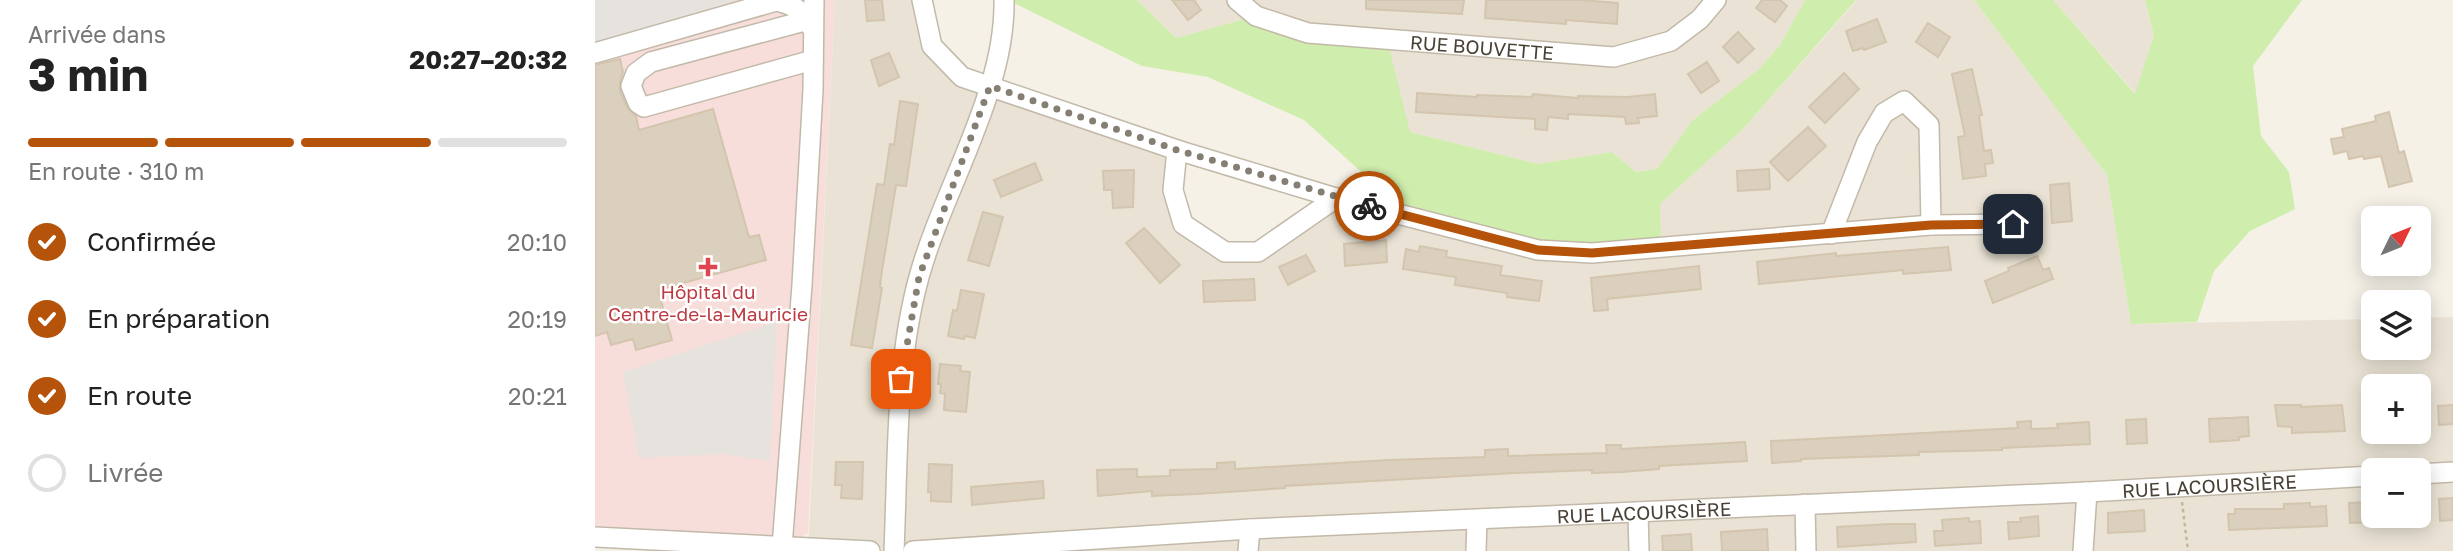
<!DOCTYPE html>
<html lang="fr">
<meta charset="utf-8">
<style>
body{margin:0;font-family:"Golos Text",sans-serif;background:#f6f6f6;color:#222;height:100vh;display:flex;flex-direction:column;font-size:26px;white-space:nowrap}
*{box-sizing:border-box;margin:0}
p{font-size:23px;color:#767676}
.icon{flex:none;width:38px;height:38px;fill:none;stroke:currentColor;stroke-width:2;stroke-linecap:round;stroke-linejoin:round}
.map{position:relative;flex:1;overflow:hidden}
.sheet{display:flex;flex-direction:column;background:#fff;width:595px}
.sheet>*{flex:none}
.needle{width:46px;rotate:47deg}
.controls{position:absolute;left:1766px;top:206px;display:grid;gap:14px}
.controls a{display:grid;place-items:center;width:70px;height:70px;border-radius:10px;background:#fff;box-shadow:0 4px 18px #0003;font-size:35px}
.pin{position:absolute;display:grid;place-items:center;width:60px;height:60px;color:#fff;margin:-30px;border-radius:14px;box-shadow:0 4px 10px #0006}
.courier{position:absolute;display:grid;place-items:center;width:70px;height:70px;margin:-35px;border:5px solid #b45309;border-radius:50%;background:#fff;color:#222;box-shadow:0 2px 9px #0007}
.overview em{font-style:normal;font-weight:700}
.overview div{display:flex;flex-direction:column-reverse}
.overview{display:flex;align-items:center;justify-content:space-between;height:119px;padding:0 28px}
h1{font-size:46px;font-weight:700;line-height:52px}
.bar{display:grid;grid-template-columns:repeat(4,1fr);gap:10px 7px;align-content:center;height:84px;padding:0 28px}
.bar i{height:9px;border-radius:5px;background:#e0e0e0}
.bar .current{background:#b45309}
.bar p{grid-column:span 4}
ol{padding:0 28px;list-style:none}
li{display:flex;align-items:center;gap:21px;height:77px}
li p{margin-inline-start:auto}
li .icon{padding:7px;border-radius:50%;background:#b45309;color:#fff;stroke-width:4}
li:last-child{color:#767676}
li i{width:38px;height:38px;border:4px solid #e0e0e0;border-radius:50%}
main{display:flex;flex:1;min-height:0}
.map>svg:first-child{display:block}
.residential{fill:#eae3d5;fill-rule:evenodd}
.medical{fill:#f7deda}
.green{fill:#cfedac}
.parking{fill:#e6e3df}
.building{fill:#dbd0be;stroke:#d3c5ae;stroke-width:2}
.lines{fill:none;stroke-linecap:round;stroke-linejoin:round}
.minor-casing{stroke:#c2b9a9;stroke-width:22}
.path{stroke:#c5b599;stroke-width:2.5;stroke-dasharray:3.5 3.5;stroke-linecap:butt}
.minor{stroke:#fff;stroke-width:19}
.done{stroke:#857f73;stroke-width:7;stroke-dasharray:0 12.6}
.route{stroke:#b45309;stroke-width:9}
.health-dot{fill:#e0444e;stroke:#fff;stroke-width:2.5}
.labels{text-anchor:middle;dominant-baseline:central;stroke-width:5;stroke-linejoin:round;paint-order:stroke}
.street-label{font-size:19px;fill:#494135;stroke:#fff}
.health-label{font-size:19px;fill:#be3a42;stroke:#fff}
</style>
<main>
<section class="sheet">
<div class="overview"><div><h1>3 min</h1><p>Arrivée dans</p></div><em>20:27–20:32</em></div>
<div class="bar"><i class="current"></i><i class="current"></i><i class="current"></i><i></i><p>En route · 310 m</p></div>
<ol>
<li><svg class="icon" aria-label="check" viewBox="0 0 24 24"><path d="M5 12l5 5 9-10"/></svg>Confirmée<p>20:10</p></li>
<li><svg class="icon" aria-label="check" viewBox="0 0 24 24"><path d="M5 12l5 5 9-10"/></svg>En préparation<p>20:19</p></li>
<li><svg class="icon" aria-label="check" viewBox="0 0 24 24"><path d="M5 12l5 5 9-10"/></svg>En route<p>20:21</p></li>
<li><i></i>Livrée</li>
</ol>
</section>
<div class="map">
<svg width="1858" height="551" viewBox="0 0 1858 551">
<rect width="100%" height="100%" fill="#f5f1e7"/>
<!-- residential -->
<path class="residential" d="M240,0H327L337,46L367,77L582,150L588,224L630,252H663L741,198L943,250L1065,204L1148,129L1262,0H1379L1512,175L1536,324L1778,319V348H1824V318L1858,317V551H213ZM1778,387H1824V432H1778ZM1778,471H1824V516H1778Z
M542,0H1210L1185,45L1163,70L1098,120L1062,169L1041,172L1017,152L943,164L815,132L661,16L581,38Z
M1458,0H1550L1559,35L1541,94Z"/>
<!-- medical -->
<path class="medical" d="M0,0H240L213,533L187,547L0,534Z"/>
<!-- green -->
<path class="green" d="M413,0H542L581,38L661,16L792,39L815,132L943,164L1017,152L1041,172L1062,169L1098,120L1163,70L1185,45L1210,0H1261L1148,129L1065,204L1066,248L997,253L816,217L709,120L613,77L547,66Z
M1379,0H1458L1540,94L1559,35L1550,0H1707L1658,66L1666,136L1694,172L1700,209L1655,231L1619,271L1602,322L1536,324L1512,175Z"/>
<!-- parking -->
<path class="parking" d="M0,0H143L0,44Z
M182,322L175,461L128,454L44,458L28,372Z"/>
<!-- building -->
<path class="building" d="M270,0H287L289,20L272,21Z
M577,0H599L606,10L593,20Z
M771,0H869L867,14L771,9Z
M891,0H986L1023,3L1022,24L971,20V24L890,18Z
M1167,0H1185L1192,6L1180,22L1161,8Z
M1282,19L1291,42L1269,50L1268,48L1258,51L1251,31Z
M1333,23L1355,37L1343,57L1321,42Z
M1143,32L1159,49L1143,63L1128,47Z
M294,53L304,77L284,86L276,60Z
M25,59L28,72L25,82V91L32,108L41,116L44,130L118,109L154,237L164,235L171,260L63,290L77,340L41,350L38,339L16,345L12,332L0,336V65Z
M1112,62L1124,81L1106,93L1093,74Z
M1377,69L1387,115L1384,116L1389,151L1396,150L1398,163L1390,164L1391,176L1368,179L1363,137L1370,136L1357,74Z
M1249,73L1264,89L1230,123L1214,107Z
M822,93L882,97V95L937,97L938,94L983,98V96L1033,97L1060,94L1062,116L1043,118L1044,123L1031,124L1030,117L973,114V119L953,117L952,130L940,129V119L821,112Z
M305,101L323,104L311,186L301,185L286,277L285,288H287L277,348L256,345L282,184L289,185L295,144L299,145Z
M1794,112L1804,153L1809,151L1817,181L1794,187L1786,156L1769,159L1768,156L1754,159L1752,151L1739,154L1736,139L1749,137L1747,129L1781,121L1780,116Z
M1213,127L1231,146L1193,181L1175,162Z
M440,163L447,180L406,197L399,180Z
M1174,169L1175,189L1143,191L1142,171Z
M539,170L538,207L518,208L517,190H509L508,171Z
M1474,183L1477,221L1457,223L1455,185Z
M388,212L408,217L394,266L373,260Z
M549,228L585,265L565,283L531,243Z
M791,240L792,262L750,266L749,244Z
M825,246L852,251L851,257L907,266L905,275L947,281L944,301L912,297V293L860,285L861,277L808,269L811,249L824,252Z
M1353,247L1356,270L1308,274V270L1164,284L1162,262L1241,253V256Z
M711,255L720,271L693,285L684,267Z
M1442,256L1448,270L1454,268L1458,279L1398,303L1390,281L1414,271L1413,268Z
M1104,266L1106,289L1012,299L1013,310L999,311L996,278Z
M659,279L660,300L609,302L608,281Z
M366,290L389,294L380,338L370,336L369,339L353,336L358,310L362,311Z
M345,364L366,366L365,371L375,372L371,412L349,410L350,394L345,393L346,384H343Z
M1680,405H1706V407L1747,405L1750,431L1697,433V427L1683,426Z
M1858,405V424L1844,425L1843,406Z
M1653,417L1654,436L1644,437V440L1615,442L1614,419Z
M1551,419L1552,443L1532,444L1531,420Z
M1436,421V429L1463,428L1462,424L1494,422L1495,444L1407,448V450L1324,452V455L1206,459V461L1177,463L1176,441L1423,428L1422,422Z
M1150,442L1152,461L1064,466V469L1027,472L997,473V470L920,473L690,486V488L602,494L557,496V491L503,496L502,470L542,469V477L575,476V470L622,469V463L640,462V469L794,460L890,457V450L913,449V456L1012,453L1011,445H1026V449Z
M241,462H268L267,499L246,498L247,485H240Z
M334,464L357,465L356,502L336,501V492H333Z
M448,481L449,498L377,505L376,487Z
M1858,498V520L1845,521L1844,499Z
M1778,502V522L1755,523L1754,503Z
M1715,503V507L1731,506L1732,526L1634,530L1633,514H1640V509H1689V504Z
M1549,510L1550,531L1513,533V513Z
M1443,516L1444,536L1414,539L1413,522H1426L1425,518Z
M1374,518V522L1385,521L1386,543L1340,546L1339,531H1348L1347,520Z
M1295,524H1320L1321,542L1243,547L1242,527Z
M1172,529L1173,551H1127L1126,532Z
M1096,534L1097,551H1068L1067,536Z"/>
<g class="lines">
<defs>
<g id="minor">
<path d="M327,0L337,46L367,77L582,150L741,198L943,250L997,253L1336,225L1418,224"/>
<path id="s1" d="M642,0L661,16L713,33L1019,57L1076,41L1105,19L1121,0"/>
<path d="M213,20L56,62L41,73L36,86L43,103L49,107L218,60"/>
<path d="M0,53L181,1C197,4 210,11 216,27"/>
<path d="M582,150L578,190L588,224L630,252H663L741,198"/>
<path d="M1236,234L1272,142L1289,113L1309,101L1334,125L1336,225"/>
<path d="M1824,474L1858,472"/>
<path d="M1210,504L1211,551"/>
<path d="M1043,512L1044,551"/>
<path d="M0,537L275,551"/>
<path d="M187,547L207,285L218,90L219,0"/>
<path d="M299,551C303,461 300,364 324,277C348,189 411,92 409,0"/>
<path id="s2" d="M318,551L655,529L1492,492L1778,476"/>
<path d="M653,551L655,529"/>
<path d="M881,551L882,520"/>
<path d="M1488,551L1492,492"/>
</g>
</defs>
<!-- minor casing -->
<use href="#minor" class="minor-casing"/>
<!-- path -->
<path class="path" d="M1587,502L1593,551"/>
<!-- minor -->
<use href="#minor" class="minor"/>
</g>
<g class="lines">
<!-- done -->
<path class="done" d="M306,379L324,277L395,86L582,150L774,206"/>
<!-- route -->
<path class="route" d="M774,206L943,250L997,253L1336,225L1418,224"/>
</g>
<!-- markers -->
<path class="health-dot" d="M109.5 256.5h7v7h7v7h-7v7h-7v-7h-7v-7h7z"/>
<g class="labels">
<!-- street labels -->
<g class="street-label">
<text stroke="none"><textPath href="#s1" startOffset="254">RUE BOUVETTE</textPath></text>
<text stroke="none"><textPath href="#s2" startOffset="1298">RUE LACOURSIÈRE</textPath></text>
<text stroke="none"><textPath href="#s2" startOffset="732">RUE LACOURSIÈRE</textPath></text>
</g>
<!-- health labels -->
<g class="health-label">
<text x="113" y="291">Hôpital du<tspan x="113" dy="22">Centre-de-la-Mauricie</tspan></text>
</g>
</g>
</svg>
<div class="controls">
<a><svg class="needle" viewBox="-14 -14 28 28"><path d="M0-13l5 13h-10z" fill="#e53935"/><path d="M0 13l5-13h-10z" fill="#767676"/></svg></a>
<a><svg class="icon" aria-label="layers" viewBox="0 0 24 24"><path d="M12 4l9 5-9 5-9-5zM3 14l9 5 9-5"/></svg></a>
<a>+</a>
<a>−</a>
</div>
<div class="pin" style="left:306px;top:379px;background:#ea580c"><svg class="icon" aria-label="bag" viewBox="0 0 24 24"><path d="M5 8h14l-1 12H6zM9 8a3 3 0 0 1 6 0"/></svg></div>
<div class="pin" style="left:1418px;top:224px;background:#1f2937"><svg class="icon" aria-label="home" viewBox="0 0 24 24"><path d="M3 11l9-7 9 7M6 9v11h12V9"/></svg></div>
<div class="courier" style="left:774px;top:206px"><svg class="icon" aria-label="bike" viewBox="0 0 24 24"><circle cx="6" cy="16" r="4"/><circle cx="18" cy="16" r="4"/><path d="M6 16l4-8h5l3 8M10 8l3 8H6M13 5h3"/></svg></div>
</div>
</main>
